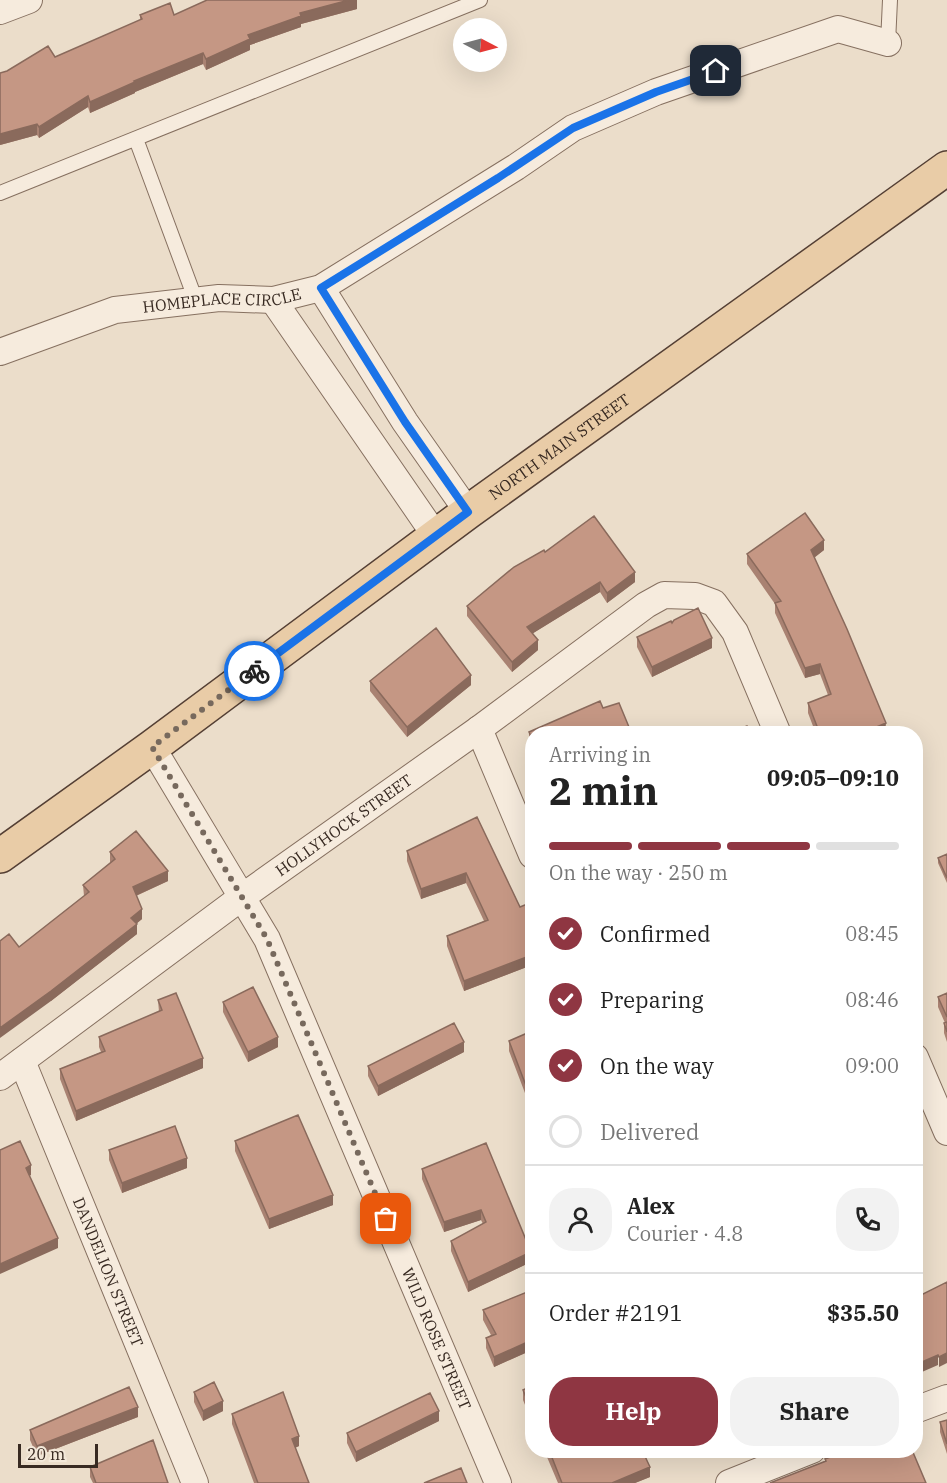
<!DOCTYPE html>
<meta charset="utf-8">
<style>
body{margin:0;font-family:"IBM Plex Serif",serif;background:#f2f2f2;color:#222;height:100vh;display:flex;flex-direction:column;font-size:22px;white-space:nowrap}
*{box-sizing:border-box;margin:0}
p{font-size:20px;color:#767676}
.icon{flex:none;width:33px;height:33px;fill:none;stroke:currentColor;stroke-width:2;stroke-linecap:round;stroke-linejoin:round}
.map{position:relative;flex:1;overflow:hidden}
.details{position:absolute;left:525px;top:726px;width:398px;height:732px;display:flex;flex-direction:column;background:#fff;border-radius:24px;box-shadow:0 6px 24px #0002}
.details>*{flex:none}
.needle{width:39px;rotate:96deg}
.fabs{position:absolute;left:453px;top:18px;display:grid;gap:12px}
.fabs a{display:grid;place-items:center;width:54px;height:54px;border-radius:50%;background:#fff;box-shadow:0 6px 24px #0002;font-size:30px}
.scale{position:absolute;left:18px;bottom:15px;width:80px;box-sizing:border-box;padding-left:6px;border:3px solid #382a22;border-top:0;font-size:16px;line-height:21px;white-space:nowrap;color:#382a22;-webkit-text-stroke:4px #f3e8d9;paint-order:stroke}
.pin{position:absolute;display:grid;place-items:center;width:51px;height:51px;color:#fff;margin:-26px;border-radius:12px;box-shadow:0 3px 9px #0006}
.courier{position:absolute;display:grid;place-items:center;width:60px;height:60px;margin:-30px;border:4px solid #1a73e8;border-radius:50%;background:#fff;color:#222;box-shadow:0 2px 8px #0007}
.summary em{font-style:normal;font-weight:700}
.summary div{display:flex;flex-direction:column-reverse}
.summary{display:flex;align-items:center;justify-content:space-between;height:102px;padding:0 24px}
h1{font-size:39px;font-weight:700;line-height:45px}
.bar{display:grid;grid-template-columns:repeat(4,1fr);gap:9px 6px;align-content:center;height:72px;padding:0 24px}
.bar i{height:8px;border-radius:4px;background:#e0e0e0}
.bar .on{background:#8f3642}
.bar p{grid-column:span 4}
.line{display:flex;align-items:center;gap:15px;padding:0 24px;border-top:2px solid #e0e0e0}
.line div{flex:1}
.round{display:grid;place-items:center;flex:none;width:63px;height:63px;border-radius:24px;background:#f2f2f2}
ol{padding:0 24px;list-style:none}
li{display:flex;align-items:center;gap:18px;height:66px}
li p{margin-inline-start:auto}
li .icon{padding:6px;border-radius:50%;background:#8f3642;color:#fff;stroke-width:4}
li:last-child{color:#767676}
li i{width:33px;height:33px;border:3px solid #e0e0e0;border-radius:50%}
.button{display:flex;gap:12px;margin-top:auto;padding:12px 24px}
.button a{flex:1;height:69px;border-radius:24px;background:#8f3642;color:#fff;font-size:24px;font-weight:700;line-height:69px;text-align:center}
.button a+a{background:#f2f2f2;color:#222}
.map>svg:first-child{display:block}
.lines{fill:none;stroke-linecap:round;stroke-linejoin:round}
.lane-casing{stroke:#867060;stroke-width:16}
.street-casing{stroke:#867060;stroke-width:28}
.primary-casing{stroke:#543f34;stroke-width:36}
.lane{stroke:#f6ebdd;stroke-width:14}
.street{stroke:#f6ebdd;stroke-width:26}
.primary{stroke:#e9cca7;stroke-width:33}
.wall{fill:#a98272}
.shaded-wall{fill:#8a6a5c}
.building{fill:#c59784;stroke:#8a6a5c;stroke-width:1.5}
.done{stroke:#77695d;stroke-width:6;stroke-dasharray:0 10.8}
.route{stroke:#1a73e8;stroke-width:8}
.labels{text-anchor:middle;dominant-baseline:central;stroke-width:6;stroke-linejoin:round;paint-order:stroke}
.street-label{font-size:16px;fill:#382a22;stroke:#f3e8d9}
</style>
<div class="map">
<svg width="947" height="1483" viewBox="0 0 947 1483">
<rect width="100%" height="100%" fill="#ebddca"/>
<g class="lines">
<defs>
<path id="lane" d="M888,43L890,0
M136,139L196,301
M0,193L480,0"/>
<g id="street">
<path d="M0,11L29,0"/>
<path d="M321,288L405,422L468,512"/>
<path d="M273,300L435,535"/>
<path id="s1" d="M0,352L115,310L219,298L273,300L321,288L516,167L573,128L656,92L838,29L888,43"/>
<path d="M479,729L532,855"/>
<path id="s2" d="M152,747L267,939L498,1483"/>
<path d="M915,1057L947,1132"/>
<path id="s3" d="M22,1061L195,1483"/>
<path id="s4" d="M0,1077L242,897L479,729L646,605L664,595L695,596L714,603L735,632L778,734"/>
<path d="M915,1410L947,1398"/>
<path d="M729,1483L812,1450"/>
</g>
<g id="primary">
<path id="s5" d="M0,856L152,747L468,512L947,168"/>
</g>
</defs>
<!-- lane casing -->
<use href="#lane" class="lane-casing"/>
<!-- street casing -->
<use href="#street" class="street-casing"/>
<!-- primary casing -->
<use href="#primary" class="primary-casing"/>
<!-- lane -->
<use href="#lane" class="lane"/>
<!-- street -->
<use href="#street" class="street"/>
<!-- primary -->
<use href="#primary" class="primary"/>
</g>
<!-- wall -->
<path class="wall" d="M357,0V9L301,24V27L250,45V50L206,70L203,64L135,92V93L90,113L88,107L39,138L37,135L0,145L55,57L140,20V15H174Z
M824,550L814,558L886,733L816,734L808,713V703L828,695L820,674L805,678L775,613V604L747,564V554Z
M545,552L635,582L607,603L600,592L533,633L538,650L512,672L467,616V606Z
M672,623L712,648L652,677L637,647V637Z
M370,681L471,685L407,737L370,691Z
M603,708L629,734H532V754L529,746V732Z
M477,817L520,907L532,902V965L464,991L447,946V936L484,921L466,883L421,899L407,861V851Z
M110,852L168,881L136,896L142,919L136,924L137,934L51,1001L19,947L84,896L83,885L110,863Z
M947,854V883L938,863V858Z
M947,993V1042L944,1033V1023H945L938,1007V997Z
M158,1000L203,1068L76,1121L60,1079V1069L101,1052L99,1047V1037L159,1012Z
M223,1002L278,1047L248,1062L223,1012Z
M532,1031L528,1101L509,1051V1041Z
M464,1052L378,1096L368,1076V1066Z
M235,1141L333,1205L269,1229L235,1151Z
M486,1143L531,1262L468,1292L451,1251V1241L483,1224L481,1220L444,1232L422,1179V1169Z
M109,1150L187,1168L122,1193L109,1160Z
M532,1290V1350L494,1367L486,1348V1338L491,1335L483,1320V1310Z
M532,1386V1422L523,1400V1390Z
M194,1392L223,1411L203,1421L194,1402Z
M232,1414L299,1446L295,1448L309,1483H254L232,1424Z
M138,1417L37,1456L30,1440V1430Z
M947,1420V1454L940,1432V1422Z
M439,1421L356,1462L347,1443V1433Z
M544,1450H642L650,1477L635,1483H558Z
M90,1467L168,1483H93L90,1477Z"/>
<!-- shaded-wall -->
<path class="shaded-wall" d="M349,0H357V9L301,24V27L250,45V50L206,70V59L248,35L300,13Z
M203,53V64L135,92V93L90,113V102L134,81Z
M88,96V107L39,138V127Z
M37,124V135L0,145V134Z
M824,540V550L811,560V550Z
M635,572V582L607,603V593Z
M600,582V592L527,637V627Z
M712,638V648L652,677V667Z
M538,640V650L512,672V662Z
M820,664V674L805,678V668Z
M471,675V685L407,737V727Z
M886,723L885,734H860Z
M629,727V734H614Z
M168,871V881L133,897V887Z
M466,873V883L421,899V889Z
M142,909V919L131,928V918Z
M137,924V934L51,1001L0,1038V1028Z
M532,955V965L464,991V981Z
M278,1037V1047L248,1062V1052Z
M464,1042V1052L378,1096V1086Z
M203,1058V1068L76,1121V1111Z
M532,1089V1099L528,1101V1091Z
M187,1158V1168L122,1193V1183Z
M31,1165V1175L26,1178V1168Z
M333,1195V1205L269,1229V1219Z
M481,1210V1220L444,1232V1222Z
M58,1238V1248L0,1274V1264Z
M531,1252V1262L468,1292V1282Z
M532,1340V1350L494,1367V1357Z
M947,1353V1363L939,1367V1357Z
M938,1355V1365L915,1375V1365Z
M223,1401V1411L203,1421V1411Z
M138,1407V1417L37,1456V1446Z
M439,1411V1421L356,1462V1452Z
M299,1436V1446L292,1449V1439Z
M650,1467V1477L635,1483H612Z"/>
<!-- building -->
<path class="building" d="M207,0H349L300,13L301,16L248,35L250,39L206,59L203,53L134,81L135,82L90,102L88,96L39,127L37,124L0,134V73L7,71L48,46L55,57L142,19L140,15L170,3L174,15Z
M805,513L824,540L811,550L847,629L886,723L860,734H820L808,703L831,694L820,664L805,668L775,603L781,601L747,554Z
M594,516L635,572L607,593L600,582L527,627L538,640L512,662L467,606L514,567L544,550L545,552Z
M698,608L712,638L652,667L637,637L671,621L672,623L674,620Z
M436,628L471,675L407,727L370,681Z
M600,701L603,708L619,703L629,727L614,734H532V739L529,732Z
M747,726L750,734H727Z
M477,817L520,907L532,902V955L464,981L447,936L488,920L466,873L421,889L407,851Z
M136,831L168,871L133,887L142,909L131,918L137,924L51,991L0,1028V941L9,934L19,947L89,892L83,885L115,859L110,852Z
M947,854V878L938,858Z
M253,987L278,1037L248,1052L223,1002Z
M176,993L203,1058L76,1111L60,1069L105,1051L99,1037L162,1010L158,1000Z
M947,993V1017L938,997Z
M947,1022V1032L944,1023Z
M454,1023L464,1042L378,1086L368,1066Z
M532,1031V1089L528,1091L509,1041Z
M298,1115L333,1195L269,1219L235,1141Z
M175,1126L187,1158L122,1183L109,1150Z
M20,1141L31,1165L26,1168L58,1238L0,1264V1150Z
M486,1143L531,1252L468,1282L451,1241L486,1222L481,1210L444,1222L422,1169Z
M947,1282V1353L939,1357L938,1355L915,1365V1298Z
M532,1290V1340L494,1357L486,1338L496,1334L483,1310Z
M214,1382L223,1401L203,1411L194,1392Z
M532,1386V1412L523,1390Z
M129,1387L138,1407L37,1446L30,1430Z
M283,1392L299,1436L292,1439L309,1483H258L232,1414Z
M430,1393L439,1411L356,1452L347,1433Z
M947,1420V1444L940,1422Z
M153,1440L168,1483H96L90,1467Z
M549,1450H642L650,1467L612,1483H562Z
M850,1450H912L926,1483H770L826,1461L825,1459Z
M461,1468L467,1483H424Z"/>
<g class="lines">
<!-- done -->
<path class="done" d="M254,671L152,747L267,939L386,1219"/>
<!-- route -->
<path class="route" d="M254,671L468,512L405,422L321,288L498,178L573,128L656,92L716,71"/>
</g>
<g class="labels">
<!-- street labels -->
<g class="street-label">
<text stroke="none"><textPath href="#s1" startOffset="230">HOMEPLACE CIRCLE</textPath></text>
<text stroke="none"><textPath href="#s5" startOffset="693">NORTH MAIN STREET</textPath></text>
<text stroke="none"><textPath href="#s4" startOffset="426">HOLLYHOCK STREET</textPath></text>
<text stroke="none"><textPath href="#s3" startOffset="228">DANDELION STREET</textPath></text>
<text stroke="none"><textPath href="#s2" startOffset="658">WILD ROSE STREET</textPath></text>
</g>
</g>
</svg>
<div class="fabs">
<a><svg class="needle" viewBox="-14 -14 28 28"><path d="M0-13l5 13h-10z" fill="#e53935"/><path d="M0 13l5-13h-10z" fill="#767676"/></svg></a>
</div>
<div class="scale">20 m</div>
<div class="pin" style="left:386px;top:1219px;background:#ea580c"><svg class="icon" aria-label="bag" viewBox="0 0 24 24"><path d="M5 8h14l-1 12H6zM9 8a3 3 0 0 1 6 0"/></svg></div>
<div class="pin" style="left:716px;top:71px;background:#1f2937"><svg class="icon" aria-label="home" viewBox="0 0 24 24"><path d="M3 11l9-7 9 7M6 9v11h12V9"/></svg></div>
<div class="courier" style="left:254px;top:671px"><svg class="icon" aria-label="bike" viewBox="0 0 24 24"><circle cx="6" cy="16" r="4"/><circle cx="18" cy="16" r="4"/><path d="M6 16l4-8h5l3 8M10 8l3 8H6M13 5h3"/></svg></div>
<section class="details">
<div class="summary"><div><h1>2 min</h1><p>Arriving in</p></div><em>09:05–09:10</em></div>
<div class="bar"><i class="on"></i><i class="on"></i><i class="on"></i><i></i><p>On the way · 250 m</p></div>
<ol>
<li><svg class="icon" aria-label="check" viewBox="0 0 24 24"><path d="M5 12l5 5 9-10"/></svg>Confirmed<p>08:45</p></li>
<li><svg class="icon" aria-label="check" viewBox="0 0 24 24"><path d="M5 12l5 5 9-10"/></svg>Preparing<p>08:46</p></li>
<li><svg class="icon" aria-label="check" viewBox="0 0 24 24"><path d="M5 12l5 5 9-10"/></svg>On the way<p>09:00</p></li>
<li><i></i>Delivered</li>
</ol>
<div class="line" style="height:108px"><a class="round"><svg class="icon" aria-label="person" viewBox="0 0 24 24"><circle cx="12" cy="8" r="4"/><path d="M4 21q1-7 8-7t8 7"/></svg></a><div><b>Alex</b><p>Courier · 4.8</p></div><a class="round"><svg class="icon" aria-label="phone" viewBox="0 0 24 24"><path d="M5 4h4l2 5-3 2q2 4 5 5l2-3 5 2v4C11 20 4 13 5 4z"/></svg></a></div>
<div class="line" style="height:78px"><div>Order #2191</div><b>$35.50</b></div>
<div class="button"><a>Help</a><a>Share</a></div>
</section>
</div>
